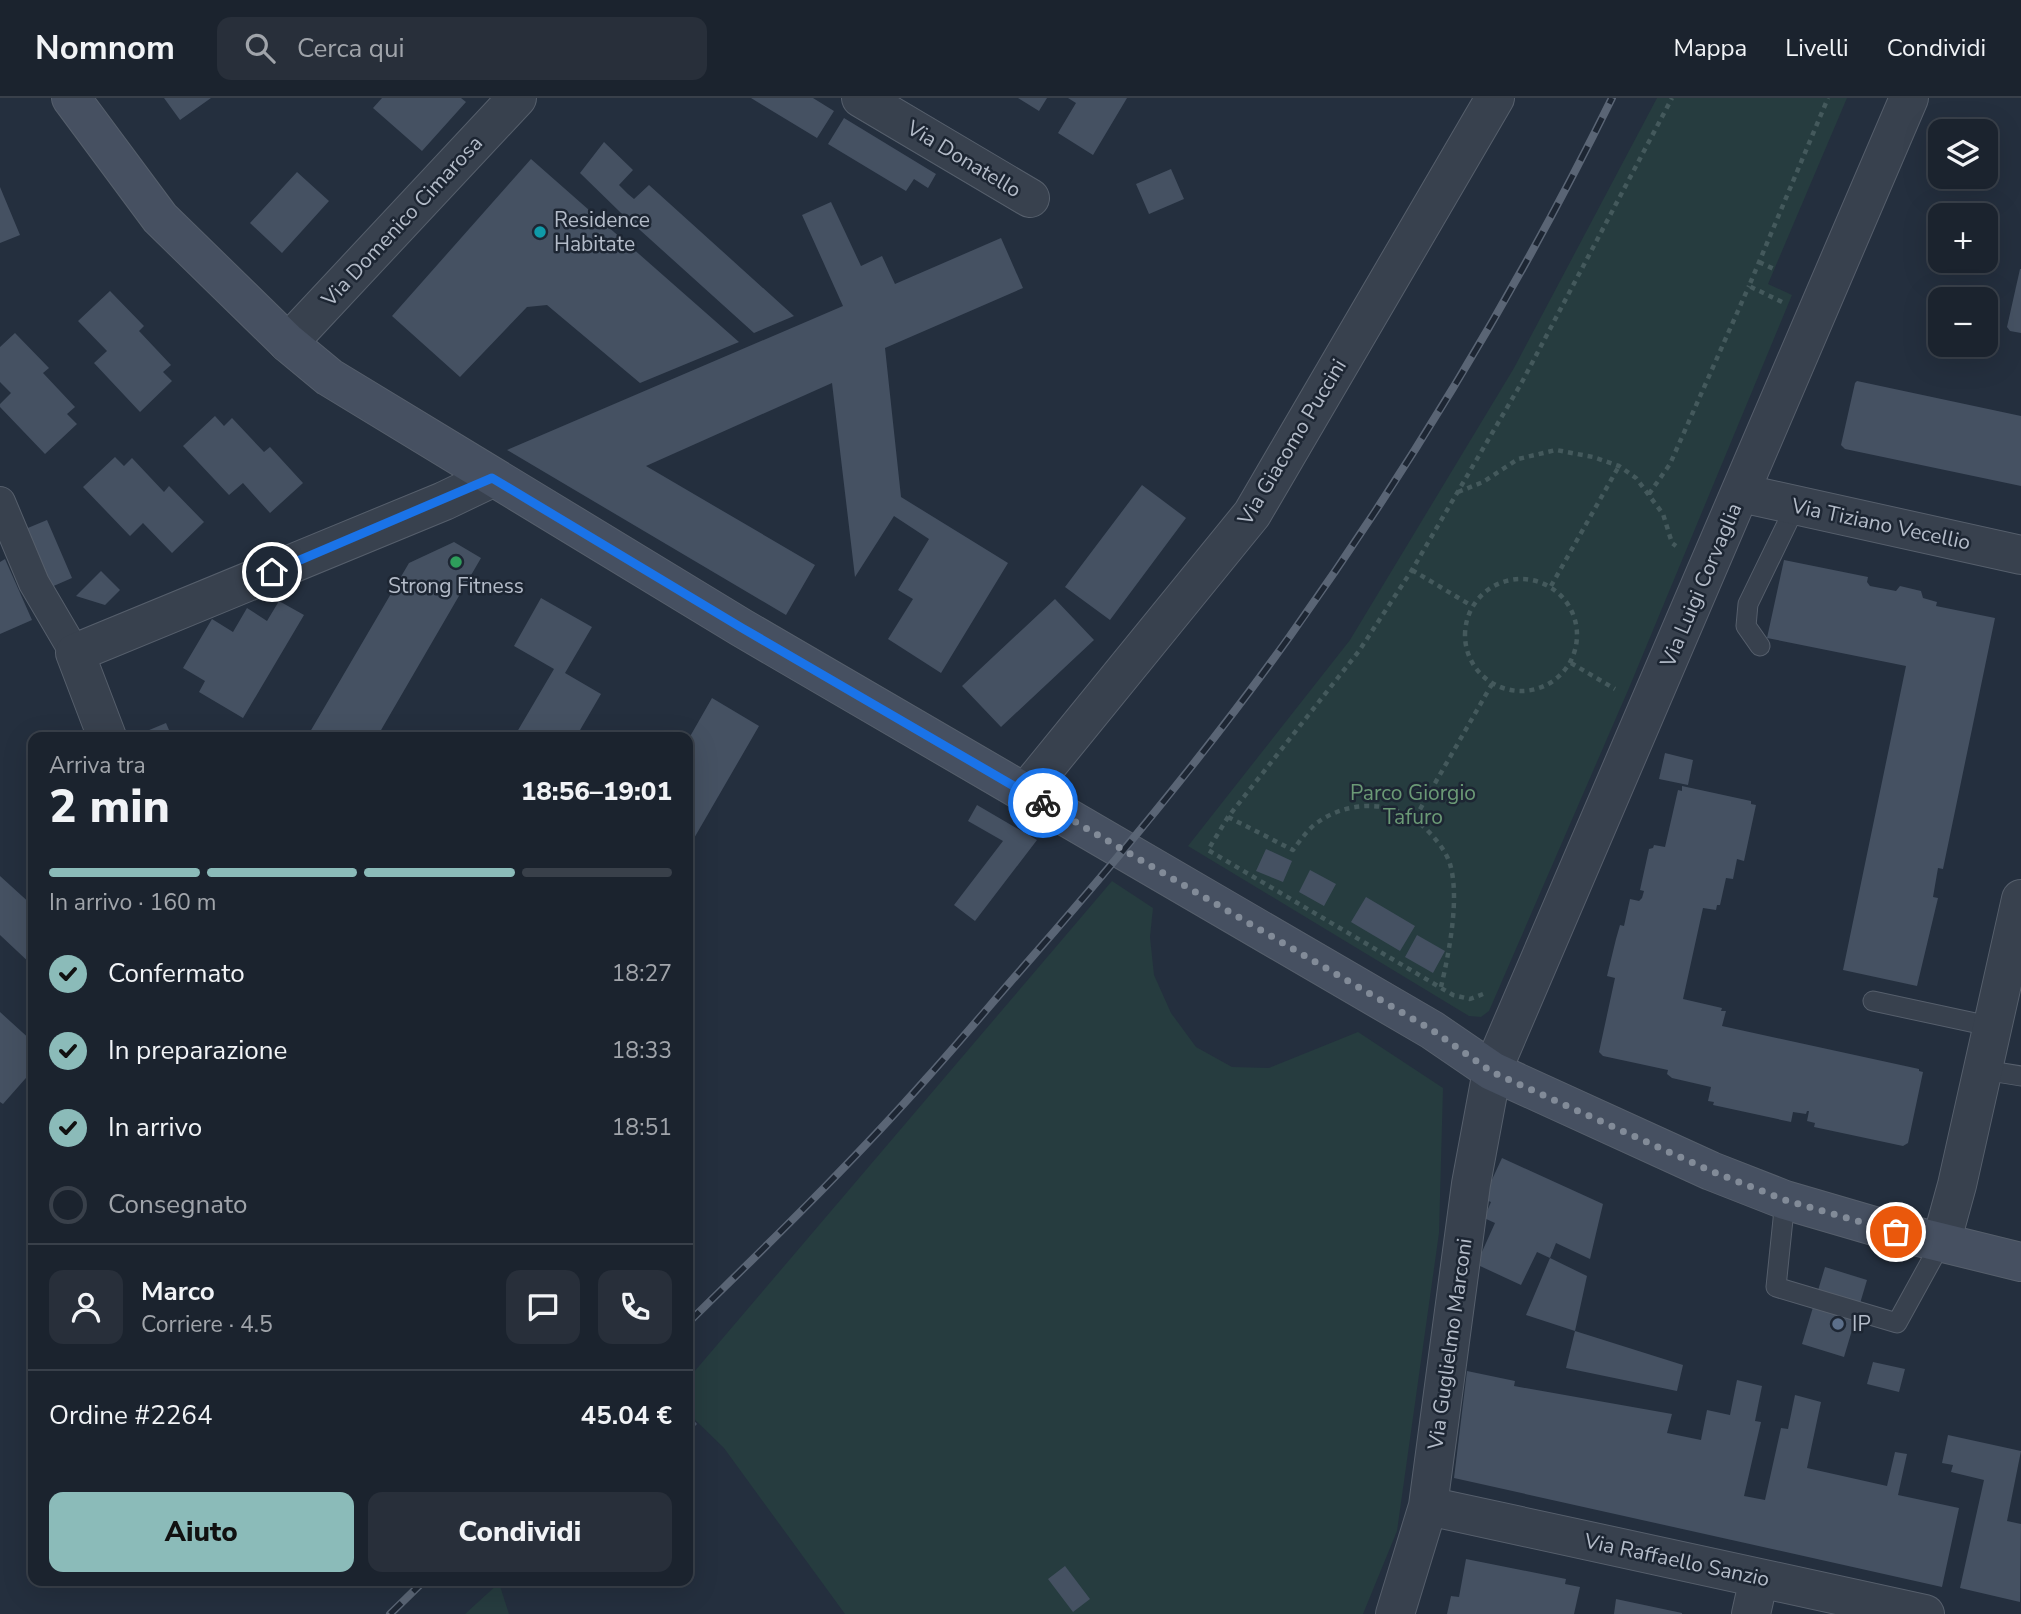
<!DOCTYPE html>
<html lang="it">
<meta charset="utf-8">
<style>
body{margin:0;font-family:"Nunito Sans",sans-serif;background:#282f3a;color:#f1f3f6;height:100vh;display:flex;flex-direction:column;font-size:26px;white-space:nowrap}
*{box-sizing:border-box;margin:0}
p{font-size:23px;color:#a0a4aa}
.icon{flex:none;width:38px;height:38px;fill:none;stroke:currentColor;stroke-width:2;stroke-linecap:round;stroke-linejoin:round}
.map{position:relative;flex:1;overflow:hidden}
.drawer{position:absolute;left:28px;top:634px;width:665px;height:854px;display:flex;flex-direction:column;background:#1b232e;border-radius:14px;box-shadow:0 7px 28px #0002,0 0 0 2px #39404a}
.drawer>*{flex:none}
.buttons{position:absolute;left:1928px;top:21px;display:grid;gap:14px}
.buttons a{display:grid;place-items:center;width:70px;height:70px;border-radius:14px;background:#1b232e;box-shadow:0 7px 28px #0002,0 0 0 2px #39404a;font-size:35px}
.pin{position:absolute;display:grid;place-items:center;width:60px;height:60px;color:#fff;margin:-30px;border:4px solid #fff;border-radius:50%;box-shadow:0 2px 7px #0007}
.courier{position:absolute;display:grid;place-items:center;width:70px;height:70px;margin:-35px;border:5px solid #1a73e8;border-radius:50%;background:#fff;color:#222;box-shadow:0 2px 9px #0007}
.summary em{font-style:normal;font-weight:800}
.summary div{display:flex;flex-direction:column-reverse}
.summary{display:flex;align-items:center;justify-content:space-between;height:119px;padding:0 21px}
h1{font-size:46px;font-weight:800;line-height:52px}
.bar{display:grid;grid-template-columns:repeat(4,1fr);gap:10px 7px;align-content:center;height:84px;padding:0 21px}
.bar i{height:9px;border-radius:5px;background:#39404a}
.bar .active{background:#8bbbb9}
.bar p{grid-column:span 4}
.line{display:flex;align-items:center;gap:18px;padding:0 21px;border-top:2px solid #39404a}
.line div{flex:1}
.round{display:grid;place-items:center;flex:none;width:74px;height:74px;border-radius:14px;background:#282f3a}
ol{padding:0 21px;list-style:none}
li{display:flex;align-items:center;gap:21px;height:77px}
li p{margin-inline-start:auto}
li .icon{padding:7px;border-radius:50%;background:#8bbbb9;color:#111;stroke-width:4}
li:last-child{color:#a0a4aa}
li i{width:38px;height:38px;border:4px solid #39404a;border-radius:50%}
.primary-button{display:flex;gap:14px;margin-top:auto;padding:14px 21px}
.primary-button a{flex:1;height:80px;border-radius:14px;background:#8bbbb9;color:#111;font-size:28px;font-weight:800;line-height:80px;text-align:center}
.primary-button a+a{background:#282f3a;color:#f1f3f6}
header{display:flex;align-items:center;gap:42px;box-sizing:border-box;height:98px;padding:0 35px;background:#1b232e;border-bottom:2px solid #39404a}
header strong{font-size:33px}
nav{display:flex;gap:38px;margin-inline-start:auto;font-size:24px}
.search{width:490px;height:63px;background:#282f3a;display:flex;align-items:center;gap:18px;box-sizing:border-box;padding:0 24px;border-radius:14px;color:#a0a4aa;font-size:26px}
.map>svg:first-child{display:block}
.green{fill:#263c3f}
.building{fill:#455162}
.lines{fill:none;stroke-linecap:round;stroke-linejoin:round}
.service-casing{stroke:#565f6c;stroke-width:21}
.pedestrian-casing{stroke:#565f6c;stroke-width:32}
.minor-casing{stroke:#565f6c;stroke-width:40}
.secondary-casing{stroke:#565f6c;stroke-width:40}
.path{stroke:#44595c;stroke-width:4.5;stroke-dasharray:5 5;stroke-linecap:butt}
.service{stroke:#38414e;stroke-width:19}
.pedestrian{stroke:#38414e;stroke-width:30}
.minor{stroke:#38414e;stroke-width:38}
.secondary{stroke:#465061;stroke-width:38}
.rail-casing{stroke:#5a6575;stroke-width:8}
.rail{stroke:#1d2633;stroke-width:5;stroke-dasharray:16;stroke-linecap:butt}
.done{stroke:#828b98;stroke-width:7;stroke-dasharray:0 12.6}
.route{stroke:#1a73e8;stroke-width:9}
.culture-dot{fill:#0f9aa8;stroke:#1d2633;stroke-width:2.5}
.leisure-dot{fill:#2e9e5b;stroke:#1d2633;stroke-width:2.5}
.service-dot{fill:#5c6f8a;stroke:#1d2633;stroke-width:2.5}
.labels{text-anchor:middle;dominant-baseline:central;stroke-width:5;stroke-linejoin:round;paint-order:stroke}
.street-label{font-size:21px;fill:#b4bcc9;stroke:#1d2633}
.poi-label{font-size:21px;fill:#b4bcc9;stroke:#1d2633;text-anchor:start}
.park-label{font-size:21px;fill:#6b9a76;stroke:#1d2633}
</style>
<header>
<strong>Nomnom</strong>
<div class="search"><svg class="icon" aria-label="search" viewBox="0 0 24 24"><circle cx="10" cy="10" r="6"/><path d="M15 15l6 6"/></svg>Cerca qui</div>
<nav><a>Mappa</a><a>Livelli</a><a>Condividi</a></nav>
</header>
<div class="map">
<svg width="2021" height="1516" viewBox="0 0 2021 1516">
<rect width="100%" height="100%" fill="#242f3e"/>
<!-- green -->
<path class="green" d="M1657,0H1847L1768,186L1792,197L1629,590L1489,913L1481,919L1469,918L1188,748L1350,542L1514,270Z
M1112,783L1153,810L1150,839L1154,877L1171,915L1196,949L1232,969L1269,970L1358,934L1443,990L1439,1135L1397,1433L1363,1516H845L724,1350L688,1315V1281Z
M499,1485L509,1516H465Z"/>
<!-- building -->
<path class="building" d="M164,0H211L180,22Z
M382,0H461L466,4L422,53L373,10Z
M751,0H813L834,13L817,40Z
M1018,0H1047L1039,13Z
M1068,0H1127L1093,57L1058,35L1076,5Z
M844,20L936,76L928,90L914,81L906,93L828,46Z
M604,44L633,72L619,87L628,96L634,101L649,87L794,218L754,235L620,114L580,75Z
M531,61L739,244L640,285L547,207L527,209L460,279L392,218Z
M1171,71L1184,101L1149,116L1136,86Z
M297,74L329,103L282,155L250,125Z
M0,89L20,137L0,145Z
M831,104L861,168L882,158L895,186L1001,140L1023,190L885,250L901,399L1008,465L941,575L888,541L913,501L898,492L929,441L894,418L855,479L832,285L646,368L815,467L786,517L507,352L843,208L802,117Z
M2020,171H2021V235L2010,233L2007,229Z
M110,193L144,228L139,233L171,267L163,274L172,283L140,314L94,265L107,253L78,223Z
M15,235L49,270L43,275L75,309L67,316L77,326L45,356L0,309V306L11,295L0,284V249Z
M1857,283L2021,318V388L1845,351L1841,347L1855,285Z
M215,318L224,328L232,320L264,354L270,349L303,385L270,415L243,385L229,397L183,348Z
M115,359L124,368L132,360L164,394L169,388L204,424L172,455L143,425L130,438L83,389Z
M1142,387L1186,420L1110,522L1065,489Z
M47,422L72,480L49,490L23,432Z
M454,444L481,460L377,639H307L409,465Z
M5,461L32,522L0,536V464Z
M1784,462L1868,479L1867,484L1870,488L1896,493L1900,488L1921,493L1923,500L1937,504L1936,508L1995,520L1943,771L1938,770L1933,799L1938,800L1917,888L1843,872L1906,568L1767,540Z
M101,473L120,492L105,507L76,498Z
M541,500L592,529L565,575L601,596L576,639H514L554,571L514,548Z
M1055,501L1094,542L1001,629L962,588Z
M279,503L304,517L243,620L199,594L205,583L183,570L212,521L233,534L247,510L267,523Z
M712,600L759,628L693,742L688,739V642Z
M166,625L172,639H143L142,635Z
M1665,655L1693,662L1688,687L1659,681Z
M1682,688L1751,703V706L1756,707L1744,763L1737,761L1733,781L1726,780L1720,807H1717L1716,812L1703,810L1683,901L1722,910L1721,913H1726L1722,928L1919,971V973L1923,974L1908,1045L1903,1048L1814,1029L1815,1025L1807,1023L1809,1013H1807L1806,1016L1793,1014L1791,1024L1713,1007L1714,1004L1708,1003L1711,989L1672,980L1667,976L1668,972L1603,958L1599,954L1615,880L1607,878L1616,841L1620,827L1624,828L1630,801L1639,803L1642,800L1644,793L1640,792L1649,751L1653,750L1654,747L1665,749L1678,692L1682,693Z
M977,707L1037,742L975,823L954,807L1003,743L968,723Z
M1266,751L1292,763L1283,784L1256,773Z
M1310,772L1336,786L1324,808L1299,794Z
M0,778L33,808V868L0,837Z
M1366,799L1415,828L1400,853L1351,824Z
M1417,837L1445,853L1433,875L1405,859Z
M0,914L33,944V972L3,1006L0,1004Z
M1502,1060L1603,1106L1590,1161L1556,1145L1550,1160L1587,1178L1575,1233L1683,1267L1677,1293L1566,1270L1575,1233L1526,1217L1550,1160L1537,1154L1521,1187L1480,1168L1481,1156L1495,1125L1484,1120L1491,1104L1483,1101Z
M1825,1169L1867,1182L1844,1259L1802,1246Z
M1873,1264L1905,1271L1899,1294L1867,1286Z
M1467,1273L1515,1283L1514,1288L1672,1316L1667,1335L1701,1342L1707,1312L1730,1317L1737,1282L1762,1288L1755,1323L1761,1324L1744,1398L1765,1402L1781,1330L1788,1331L1795,1297L1821,1304L1807,1370L1887,1388L1895,1354L1907,1356L1898,1397L1959,1410L1942,1489L1454,1380Z
M688,1316L697,1326L688,1335Z
M1948,1337L2021,1353L2007,1423L2021,1426L2020,1504L1960,1490L1984,1382L1951,1374L1953,1367L1942,1365Z
M1466,1461L1566,1481L1565,1486L1580,1489L1574,1516H1447L1451,1498L1459,1499Z
M1065,1468L1090,1501L1073,1514L1048,1481Z
M1616,1501L1682,1515V1516H1614Z"/>
<g class="lines">
<defs>
<path id="service" d="M1760,548L1746,528L1748,506L1796,407
M1873,903L1994,929
M1984,972L2021,978
M1785,1102L1776,1189L1897,1225L1941,1145"/>
<path id="pedestrian" d="M0,404L34,485L75,555"/>
<path id="minor" d="M861,0L1030,100
M288,245L517,0
M1741,395L2021,457
M107,639L75,555L444,403L492,380
M1025,695L1252,416L1495,0
M1941,1145L1957,1087L2021,801
M1428,1408L1925,1516
M1395,1516L1428,1408L1471,1086L1492,973L1909,0
M1751,1516L1759,1480"/>
<path id="secondary" d="M71,0L160,120L288,245L329,279L742,530L1432,932L1492,973L1711,1073L1785,1102L1874,1128L2021,1164"/>
</defs>
<!-- service casing -->
<use href="#service" class="service-casing"/>
<!-- pedestrian casing -->
<use href="#pedestrian" class="pedestrian-casing"/>
<!-- minor casing -->
<use href="#minor" class="minor-casing"/>
<!-- secondary casing -->
<use href="#secondary" class="secondary-casing"/>
<!-- path -->
<path class="path" d="M1759,164L1774,171
M1782,204L1749,188L1828,0
M1458,394L1483,384L1518,361L1556,352L1593,359L1619,368L1636,380L1663,416L1672,445L1676,448
M1649,396L1670,366L1749,188
M1412,472L1472,508
M1465 537a56 56 0 1 1 112 0a56 56 0 1 1-112 0Z
M1551,488L1619,368
M1571,565L1615,591
M1228,719L1293,752C1299,744 1306,734 1314,727C1347,701 1396,701 1426,731C1436,741 1446,753 1450,766C1460,800 1449,855 1441,889
M1415,720L1492,586
M1483,896L1470,901L1453,897L1208,752L1228,719L1359,553L1412,472L1522,284L1672,0"/>
<!-- service -->
<use href="#service" class="service"/>
<!-- pedestrian -->
<use href="#pedestrian" class="pedestrian"/>
<!-- minor -->
<use href="#minor" class="minor"/>
<!-- secondary -->
<use href="#secondary" class="secondary"/>
<defs>
<path id="rail" d="M688,1225C769,1145 851,1066 926,981C962,941 997,899 1033,858C1123,755 1210,650 1290,538C1411,368 1520,187 1612,0
M390,1516L425,1482"/>
</defs>
<!-- rail casing -->
<use href="#rail" class="rail-casing"/>
<!-- rail -->
<use href="#rail" class="rail"/>
</g>
<g class="lines">
<!-- done -->
<path class="done" d="M1043,705L1432,932L1492,974L1711,1073L1785,1102L1896,1134"/>
<!-- route -->
<path class="route" d="M272,474L492,380L742,530L1043,705"/>
</g>
<!-- markers -->
<circle class="culture-dot" cx="540" cy="134" r="7"/>
<circle class="leisure-dot" cx="456" cy="464" r="7"/>
<circle class="service-dot" cx="1838" cy="1226" r="7"/>
<g class="labels">
<!-- street labels -->
<g class="street-label">
<text transform="translate(964 61) rotate(31)">Via Donatello</text>
<text transform="translate(402 123) rotate(-47)">Via Domenico Cimarosa</text>
<text transform="translate(1292 344) rotate(-59)">Via Giacomo Puccini</text>
<text transform="translate(1881 426) rotate(12)">Via Tiziano Vecellio</text>
<text transform="translate(1701 487) rotate(-67)">Via Luigi Corvaglia</text>
<text transform="translate(1450 1246) rotate(-82)">Via Guglielmo Marconi</text>
<text transform="translate(1677 1462) rotate(12)">Via Raffaello Sanzio</text>
</g>
<!-- poi labels -->
<g class="poi-label">
<text x="554" y="122">Residence<tspan x="554" dy="24">Habitate</tspan></text>
<text x="456" y="488" text-anchor="middle">Strong Fitness</text>
<text x="1852" y="1226">IP</text>
</g>
<!-- park labels -->
<g class="park-label">
<text x="1413" y="695">Parco Giorgio<tspan x="1413" dy="24">Tafuro</tspan></text>
</g>
</g>
</svg>
<div class="buttons">
<a><svg class="icon" aria-label="layers" viewBox="0 0 24 24"><path d="M12 4l9 5-9 5-9-5zM3 14l9 5 9-5"/></svg></a>
<a>+</a>
<a>−</a>
</div>
<div class="pin" style="left:1896px;top:1134px;background:#ea580c"><svg class="icon" aria-label="bag" viewBox="0 0 24 24"><path d="M5 8h14l-1 12H6zM9 8a3 3 0 0 1 6 0"/></svg></div>
<div class="pin" style="left:272px;top:474px;background:#1f2937"><svg class="icon" aria-label="home" viewBox="0 0 24 24"><path d="M3 11l9-7 9 7M6 9v11h12V9"/></svg></div>
<div class="courier" style="left:1043px;top:705px"><svg class="icon" aria-label="bike" viewBox="0 0 24 24"><circle cx="6" cy="16" r="4"/><circle cx="18" cy="16" r="4"/><path d="M6 16l4-8h5l3 8M10 8l3 8H6M13 5h3"/></svg></div>
<section class="drawer">
<div class="summary"><div><h1>2 min</h1><p>Arriva tra</p></div><em>18:56–19:01</em></div>
<div class="bar"><i class="active"></i><i class="active"></i><i class="active"></i><i></i><p>In arrivo · 160 m</p></div>
<ol>
<li><svg class="icon" aria-label="check" viewBox="0 0 24 24"><path d="M5 12l5 5 9-10"/></svg>Confermato<p>18:27</p></li>
<li><svg class="icon" aria-label="check" viewBox="0 0 24 24"><path d="M5 12l5 5 9-10"/></svg>In preparazione<p>18:33</p></li>
<li><svg class="icon" aria-label="check" viewBox="0 0 24 24"><path d="M5 12l5 5 9-10"/></svg>In arrivo<p>18:51</p></li>
<li><i></i>Consegnato</li>
</ol>
<div class="line" style="height:126px"><a class="round"><svg class="icon" aria-label="person" viewBox="0 0 24 24"><circle cx="12" cy="8" r="4"/><path d="M4 21q1-7 8-7t8 7"/></svg></a><div><b>Marco</b><p>Corriere · 4.5</p></div><a class="round"><svg class="icon" aria-label="chat" viewBox="0 0 24 24"><path d="M4 5h16v11H9l-5 4z"/></svg></a><a class="round"><svg class="icon" aria-label="phone" viewBox="0 0 24 24"><path d="M5 4h4l2 5-3 2q2 4 5 5l2-3 5 2v4C11 20 4 13 5 4z"/></svg></a></div>
<div class="line" style="height:91px"><div>Ordine #2264</div><b>45.04 €</b></div>
<div class="primary-button"><a>Aiuto</a><a>Condividi</a></div>
</section>
</div>
